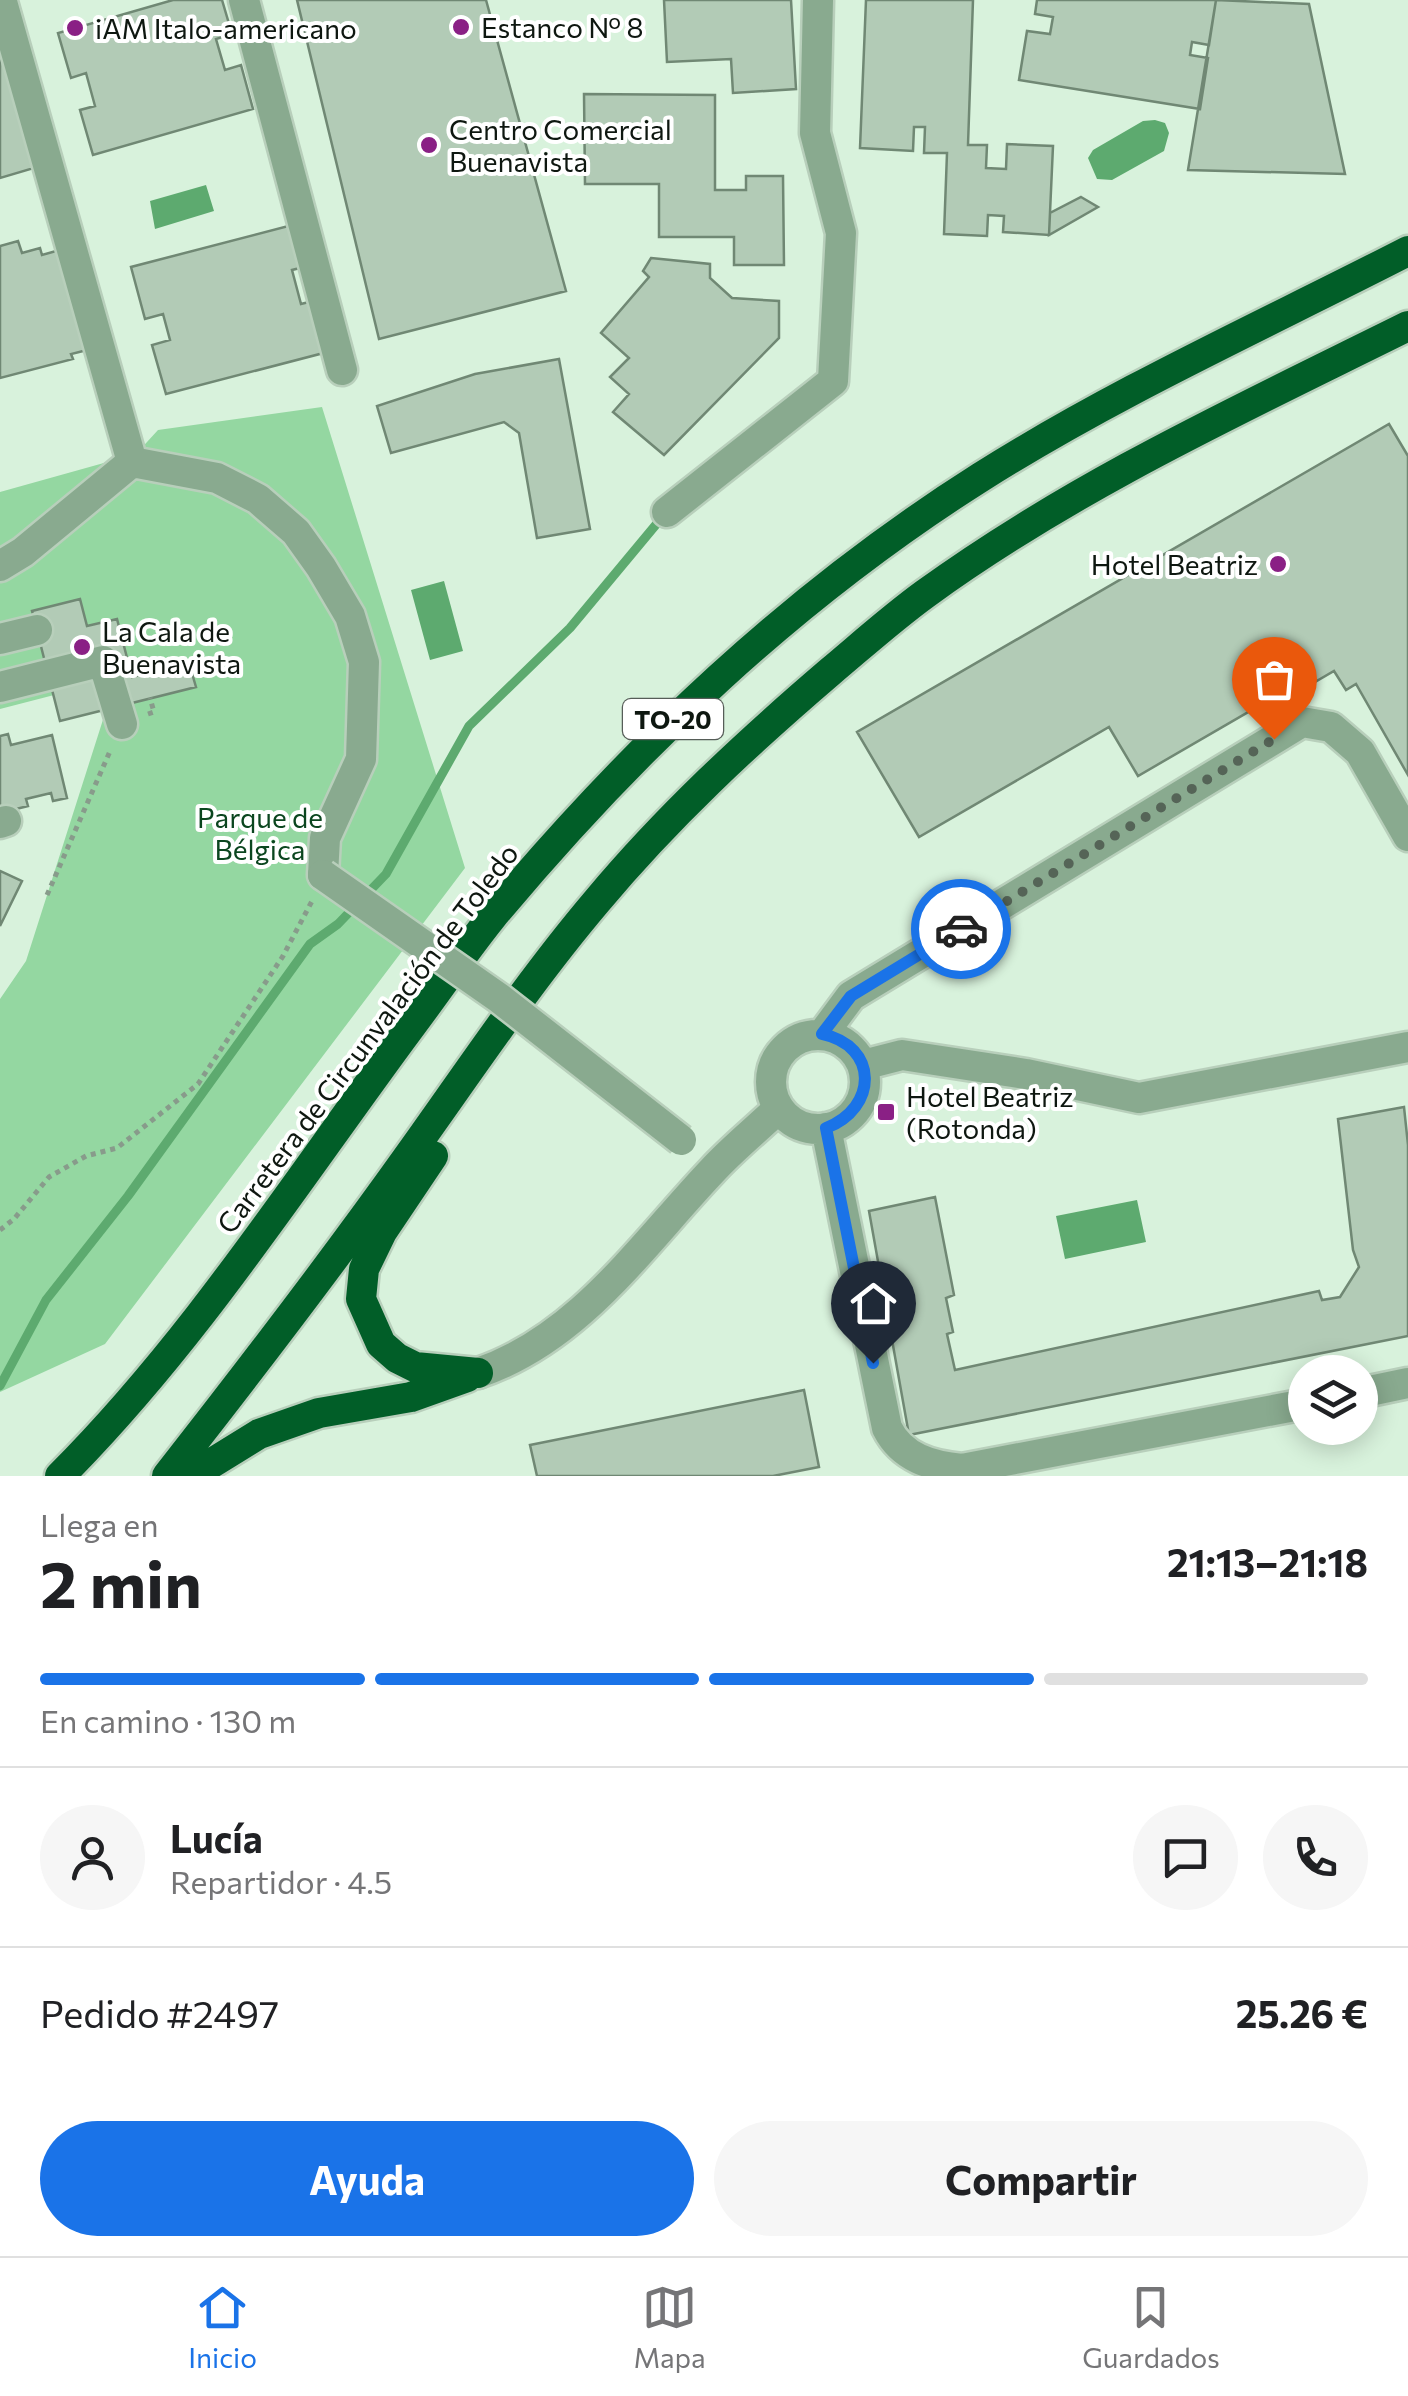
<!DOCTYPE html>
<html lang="es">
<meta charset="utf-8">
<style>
body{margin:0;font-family:Commissioner,sans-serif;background:#f6f6f6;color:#202124;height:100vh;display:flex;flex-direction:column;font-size:38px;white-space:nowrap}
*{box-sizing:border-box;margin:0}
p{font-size:32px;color:#757577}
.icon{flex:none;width:55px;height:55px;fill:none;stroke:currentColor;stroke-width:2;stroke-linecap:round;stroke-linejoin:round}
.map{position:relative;height:1476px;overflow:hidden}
.drawer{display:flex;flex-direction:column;background:#fff;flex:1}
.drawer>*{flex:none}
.buttons{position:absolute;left:1288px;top:1355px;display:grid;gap:20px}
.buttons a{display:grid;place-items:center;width:90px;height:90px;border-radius:50%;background:#fff;box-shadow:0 5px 25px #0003;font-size:50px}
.pin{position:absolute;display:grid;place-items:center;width:85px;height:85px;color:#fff;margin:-102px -42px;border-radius:50% 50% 50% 0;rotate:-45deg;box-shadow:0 0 10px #0007}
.pin .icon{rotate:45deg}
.courier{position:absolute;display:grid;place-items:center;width:100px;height:100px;margin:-50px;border:8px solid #1a73e8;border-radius:50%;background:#fff;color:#222;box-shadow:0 2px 12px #0007}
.summary em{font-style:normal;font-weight:700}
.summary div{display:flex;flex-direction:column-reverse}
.summary{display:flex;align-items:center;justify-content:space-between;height:170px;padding:0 40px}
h1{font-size:65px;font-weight:700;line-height:75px}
.bar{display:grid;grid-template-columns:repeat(4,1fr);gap:15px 10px;align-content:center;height:120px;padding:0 40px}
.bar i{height:12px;border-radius:8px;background:#e0e0e0}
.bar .on{background:#1a73e8}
.bar p{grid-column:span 4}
.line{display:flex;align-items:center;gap:25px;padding:0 40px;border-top:2px solid #e0e0e0}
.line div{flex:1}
.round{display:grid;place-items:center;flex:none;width:105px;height:105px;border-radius:52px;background:#f6f6f6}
.primary-button{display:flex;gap:20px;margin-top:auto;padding:20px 40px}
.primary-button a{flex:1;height:115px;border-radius:60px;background:#1a73e8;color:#fff;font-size:40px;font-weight:700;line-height:115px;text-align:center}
.primary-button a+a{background:#f6f6f6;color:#202124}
.menu{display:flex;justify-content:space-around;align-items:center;height:140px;border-top:2px solid #e0e0e0;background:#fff;font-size:28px;color:#757577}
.menu a{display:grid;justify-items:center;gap:5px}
.menu .on{color:#1a73e8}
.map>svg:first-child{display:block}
.green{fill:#94d7a1}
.water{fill:#5daa6f}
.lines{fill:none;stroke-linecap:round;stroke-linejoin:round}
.stream{stroke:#5daa6f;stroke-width:9}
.building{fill:#b2cbb6;stroke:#708874;stroke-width:2.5}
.street-casing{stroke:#b8cfbb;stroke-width:35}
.highway-casing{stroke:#b8cfbb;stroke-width:35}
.path{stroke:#889b8b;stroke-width:5;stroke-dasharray:5 5;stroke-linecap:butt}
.street{stroke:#89aa8f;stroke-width:30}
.highway{stroke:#015e28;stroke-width:30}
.street-bridge-casing{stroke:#b8cfbb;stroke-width:35;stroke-linecap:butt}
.street-bridge{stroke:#89aa8f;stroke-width:30}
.done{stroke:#556457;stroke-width:10;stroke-dasharray:0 18}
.route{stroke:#1a73e8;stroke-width:12}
.poi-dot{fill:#8a2085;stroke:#fff;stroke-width:4}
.labels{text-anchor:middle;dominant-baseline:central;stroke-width:8;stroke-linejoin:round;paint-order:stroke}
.shield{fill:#fff;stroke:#565d58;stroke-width:2.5}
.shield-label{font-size:25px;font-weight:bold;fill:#0e1710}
.poi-label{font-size:28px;fill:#0e1710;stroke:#fff;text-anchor:start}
.park-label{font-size:28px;fill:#0b461f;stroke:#fff}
.street-label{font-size:28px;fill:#0e1710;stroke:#fff}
</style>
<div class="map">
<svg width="1408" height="1476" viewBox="0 0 1408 1476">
<rect width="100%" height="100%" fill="#d8f2dc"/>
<!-- green -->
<path class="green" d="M322,407L465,868L105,1344L0,1392V999L26,961L116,679L0,709V492L136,454L158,430Z"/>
<!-- water -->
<path class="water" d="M1155,120L1165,123L1169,133L1164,151L1112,180L1097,179L1088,158L1093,150L1143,121Z
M206,185L214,211L155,229L150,201Z
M444,581L463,651L430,660L411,590Z
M1137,1200L1146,1242L1065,1259L1056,1216Z"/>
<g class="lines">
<!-- stream -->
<path class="stream" d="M0,1386L46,1300L128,1196L310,944L338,924L386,874L469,726L570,628L664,515"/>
</g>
<!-- building -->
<path class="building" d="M173,0H222L232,34L216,39L225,70L241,65L253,109L93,155L80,110L95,106L86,73L71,78L58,33Z
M297,0H486L566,291L379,339Z
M664,0H791L796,89L733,93L731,59L667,62Z
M866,0H973L968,145H987L986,168L1006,169L1007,144L1053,146L1049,235L1003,232L1004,216L988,215L987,236L944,234L947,153H924L925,127H914L913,151L860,148Z
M1037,0H1216L1209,45L1192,42L1190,55L1208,58L1200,109L1019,80L1027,31L1050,34L1053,17L1035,14Z
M1216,0L1309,4L1345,174L1188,170Z
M0,46L34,168L0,178Z
M584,94L715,95V190H746V176H783L784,265H734V237H659V184H585Z
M1081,197L1098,207L1049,235L1050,213Z
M296,224L308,266L292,270L301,304L321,299L335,350L166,394L152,345L170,340L163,314L145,319L131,267Z
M18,241L22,253L40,248L42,255L63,249L91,349L71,354L73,359L0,378V246Z
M651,258L710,264V278L732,298L779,301V338L664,455L613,412L629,394L610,377L629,358L601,333L649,277L643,271Z
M559,359L590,529L537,538L519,433L504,422L391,453L377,406L475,374Z
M1389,424L1408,456V775L1356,684L1346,690L1334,671L1291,696L1288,689L1138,776L1109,727L919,837L857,732Z
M80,599L87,626L117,619L132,677L189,663L196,687L60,721L32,611Z
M8,734L11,745L52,735L67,798L53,801L51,793L26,799L28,806L0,813V736Z
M0,871L22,881L0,926Z
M1404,1107L1408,1145V1336L909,1435L869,1211L935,1197L954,1295L946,1298L953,1332L947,1334L955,1370L1319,1291L1322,1300L1340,1297L1359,1267L1353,1250L1338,1119Z
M804,1390L819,1467L773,1476H537L530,1445Z"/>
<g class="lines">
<defs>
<path id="street" d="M244,0L342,370
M2,2L132,462
M667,512L833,381L841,233L815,133L818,0
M0,566L23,552L132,462L217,478L258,499L296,532L321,567L350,616L364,662L361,759L325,838L323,875
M0,639L37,630
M0,687L103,661L122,724
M0,823L6,821
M771 1082a47 47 0 1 1 94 0a47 47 0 1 1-94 0Z
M822,1035L851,996L1302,722L1331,727L1360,752L1408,836
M863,1065L902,1055L1026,1074L1139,1098L1408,1047
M826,1128L887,1428C902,1458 931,1466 962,1469L1305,1404
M478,1373C579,1339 641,1246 712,1171C732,1149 757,1129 779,1108
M1360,1393L1408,1383"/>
<path id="highway" d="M433,1156L382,1232L364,1269L361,1299L381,1344L397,1358L415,1367L478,1373
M60,1476C193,1343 297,1180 409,1029C437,992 463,953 492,917C634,747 793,596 981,477C1117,391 1264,325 1408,251
M167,1476C251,1369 333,1262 412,1151C472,1067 530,980 597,901C667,817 748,742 831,671C862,645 892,618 925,594C1075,485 1243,408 1408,326
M191,1476L259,1434L319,1413L411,1397L467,1377"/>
</defs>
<!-- street casing -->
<use href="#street" class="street-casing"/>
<!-- highway casing -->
<use href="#highway" class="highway-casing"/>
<!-- path -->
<path class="path" d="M148,714L154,712L150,698
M47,895L111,749
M0,1230L14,1219L49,1177L86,1156L117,1148L198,1084L283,956L312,901"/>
<!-- street -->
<use href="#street" class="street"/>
<!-- highway -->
<use href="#highway" class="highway"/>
<defs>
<path id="street-bridge" d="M323,875L499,998L681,1140"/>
</defs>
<!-- street-bridge casing -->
<use href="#street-bridge" class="street-bridge-casing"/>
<!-- street-bridge -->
<use href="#street-bridge" class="street-bridge"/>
</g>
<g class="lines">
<!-- done -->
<path class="done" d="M961,929L1274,739"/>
<!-- route -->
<path class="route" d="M873,1363L826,1128C878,1108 879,1046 822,1034L851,996L961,929"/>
</g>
<!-- markers -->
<g class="poi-dot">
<circle cx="461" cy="27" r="10"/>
<circle cx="75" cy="28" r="10"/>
<circle cx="429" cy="145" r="10"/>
<circle cx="1278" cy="564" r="10"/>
<circle cx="82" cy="647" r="10"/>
<rect x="876" y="1102" width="20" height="20" rx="5"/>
</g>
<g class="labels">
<!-- shield labels -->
<rect class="shield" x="623" y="699" width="100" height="40" rx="8"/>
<g class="shield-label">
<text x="673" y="719">TO-20</text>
</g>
<!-- poi labels -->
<g class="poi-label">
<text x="481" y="27">Estanco Nº 8</text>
<text x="95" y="28">iAM Italo-americano</text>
<text x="449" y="129">Centro Comercial<tspan x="449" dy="32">Buenavista</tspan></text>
<text x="1258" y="564" text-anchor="end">Hotel Beatriz</text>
<text x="102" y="631">La Cala de<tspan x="102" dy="32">Buenavista</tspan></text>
<text x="906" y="1096">Hotel Beatriz<tspan x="906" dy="32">(Rotonda)</tspan></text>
</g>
<!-- park labels -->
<g class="park-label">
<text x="260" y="817">Parque de<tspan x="260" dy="32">Bélgica</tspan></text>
</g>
<!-- street labels -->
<g class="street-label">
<text transform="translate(367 1038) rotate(-53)">Carretera de Circunvalación de Toledo</text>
</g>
</g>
</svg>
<div class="buttons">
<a><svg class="icon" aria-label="layers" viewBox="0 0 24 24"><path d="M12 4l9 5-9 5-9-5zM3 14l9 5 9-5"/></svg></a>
</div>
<div class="pin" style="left:1274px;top:739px;background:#ea580c"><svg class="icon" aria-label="bag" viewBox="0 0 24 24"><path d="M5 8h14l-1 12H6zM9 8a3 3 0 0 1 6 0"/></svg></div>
<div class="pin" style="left:873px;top:1363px;background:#1f2937"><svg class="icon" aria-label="home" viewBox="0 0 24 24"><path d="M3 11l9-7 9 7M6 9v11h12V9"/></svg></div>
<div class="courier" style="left:961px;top:929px"><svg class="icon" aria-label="car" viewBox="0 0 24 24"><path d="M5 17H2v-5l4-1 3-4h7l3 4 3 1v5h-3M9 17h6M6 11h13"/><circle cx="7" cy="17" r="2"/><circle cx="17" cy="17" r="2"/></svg></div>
</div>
<section class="drawer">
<div class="summary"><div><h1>2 min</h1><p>Llega en</p></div><em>21:13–21:18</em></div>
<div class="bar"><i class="on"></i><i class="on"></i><i class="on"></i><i></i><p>En camino · 130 m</p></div>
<div class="line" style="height:180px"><a class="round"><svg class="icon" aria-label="person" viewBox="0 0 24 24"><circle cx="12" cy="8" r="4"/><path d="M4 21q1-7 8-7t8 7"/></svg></a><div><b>Lucía</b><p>Repartidor · 4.5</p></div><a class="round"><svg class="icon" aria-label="chat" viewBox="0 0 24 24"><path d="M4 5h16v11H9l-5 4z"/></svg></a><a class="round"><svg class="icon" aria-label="phone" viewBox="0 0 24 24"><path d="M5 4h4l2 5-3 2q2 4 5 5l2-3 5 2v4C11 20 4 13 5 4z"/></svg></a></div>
<div class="line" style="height:130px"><div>Pedido #2497</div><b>25.26 €</b></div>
<div class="primary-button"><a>Ayuda</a><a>Compartir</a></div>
</section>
<nav class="menu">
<a class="on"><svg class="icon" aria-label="home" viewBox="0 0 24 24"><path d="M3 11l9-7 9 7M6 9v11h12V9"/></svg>Inicio</a>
<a><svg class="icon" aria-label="map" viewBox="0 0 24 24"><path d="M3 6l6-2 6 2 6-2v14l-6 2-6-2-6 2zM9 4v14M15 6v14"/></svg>Mapa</a>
<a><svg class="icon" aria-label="saved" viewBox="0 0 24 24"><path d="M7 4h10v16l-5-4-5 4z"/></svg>Guardados</a>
</nav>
